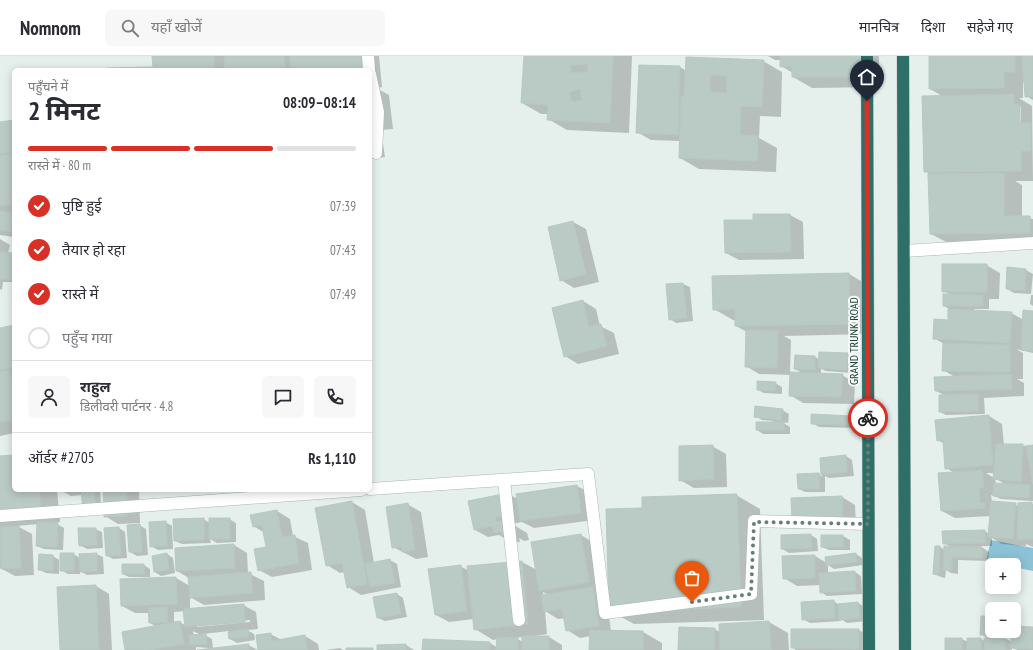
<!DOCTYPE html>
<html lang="hi">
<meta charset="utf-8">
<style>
body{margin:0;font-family:"PT Sans Narrow","Noto Sans Devanagari",sans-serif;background:#f7f7f7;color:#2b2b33;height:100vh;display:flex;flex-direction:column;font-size:15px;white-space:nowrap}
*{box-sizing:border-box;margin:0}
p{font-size:13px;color:#7c7c81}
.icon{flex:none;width:22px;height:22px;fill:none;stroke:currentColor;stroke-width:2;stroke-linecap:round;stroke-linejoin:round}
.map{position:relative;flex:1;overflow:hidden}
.panel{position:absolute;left:12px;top:12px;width:360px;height:424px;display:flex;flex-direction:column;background:#fff;border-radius:6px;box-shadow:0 2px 10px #0003}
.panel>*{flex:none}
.controls{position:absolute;left:985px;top:502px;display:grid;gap:8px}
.controls a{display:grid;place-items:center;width:36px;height:36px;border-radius:6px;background:#fff;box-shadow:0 2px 10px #0003;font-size:20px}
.pin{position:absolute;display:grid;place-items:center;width:34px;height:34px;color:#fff;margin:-41px -17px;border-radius:50% 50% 50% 0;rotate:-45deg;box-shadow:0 0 4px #0007}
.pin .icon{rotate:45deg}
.courier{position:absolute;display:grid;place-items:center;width:40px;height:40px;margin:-20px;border:3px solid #d93025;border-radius:50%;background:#fff;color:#222;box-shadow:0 1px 5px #0007}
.overview em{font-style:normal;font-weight:700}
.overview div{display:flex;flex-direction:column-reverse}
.overview{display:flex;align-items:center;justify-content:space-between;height:68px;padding:0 16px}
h1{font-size:26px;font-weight:700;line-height:30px}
.bar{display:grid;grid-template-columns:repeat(4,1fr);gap:6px 4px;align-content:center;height:48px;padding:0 16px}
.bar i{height:5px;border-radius:3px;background:#e1e1e2}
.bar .selected{background:#d93025}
.bar p{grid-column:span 4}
.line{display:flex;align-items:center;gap:10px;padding:0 16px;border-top:1px solid #e1e1e2}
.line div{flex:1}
.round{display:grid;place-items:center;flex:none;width:42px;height:42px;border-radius:6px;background:#f7f7f7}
ol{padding:0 16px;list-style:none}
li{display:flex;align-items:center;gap:12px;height:44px}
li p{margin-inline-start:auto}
li .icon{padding:4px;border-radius:50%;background:#d93025;color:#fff;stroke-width:4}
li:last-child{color:#7c7c81}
li i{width:22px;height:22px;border:2px solid #e1e1e2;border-radius:50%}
header{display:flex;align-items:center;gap:24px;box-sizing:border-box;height:56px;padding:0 20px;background:#fff;border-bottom:1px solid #e1e1e2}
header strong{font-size:19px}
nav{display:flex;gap:22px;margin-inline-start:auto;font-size:14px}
.search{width:280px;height:36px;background:#f7f7f7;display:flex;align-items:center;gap:10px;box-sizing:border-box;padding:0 14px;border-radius:6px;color:#7c7c81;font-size:15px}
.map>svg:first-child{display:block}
.water{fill:#8cc2d5}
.shadow{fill:#0003;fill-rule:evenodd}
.building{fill:#bacac5;stroke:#b7c9c3;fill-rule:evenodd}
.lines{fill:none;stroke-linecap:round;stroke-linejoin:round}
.street-casing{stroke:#a7b8b3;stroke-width:13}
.highway-casing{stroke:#c1cac8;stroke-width:13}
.street{stroke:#fff;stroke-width:12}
.highway{stroke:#2e6f68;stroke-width:12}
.done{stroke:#677f79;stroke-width:4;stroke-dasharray:0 7.2}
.route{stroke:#d93025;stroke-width:5}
.labels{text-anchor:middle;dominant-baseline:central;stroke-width:4;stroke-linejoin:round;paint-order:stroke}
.street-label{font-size:12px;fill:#23423c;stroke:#f6fbf9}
</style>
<header>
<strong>Nomnom</strong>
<div class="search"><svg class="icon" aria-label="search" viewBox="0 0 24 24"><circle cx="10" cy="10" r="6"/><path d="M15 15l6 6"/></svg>यहाँ खोजें</div>
<nav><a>मानचित्र</a><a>दिशा</a><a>सहेजे गए</a></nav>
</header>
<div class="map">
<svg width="1033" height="594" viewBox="0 0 1033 594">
<rect width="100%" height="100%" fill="#e5efeb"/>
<!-- water -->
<path class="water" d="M991,484L1033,492V515L1014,511V509L986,505Z"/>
<!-- shadow -->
<path class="shadow" d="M137,0H379L382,31L376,32L389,39L393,73L381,74L385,101L370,103V14H108L154,12L153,0Z
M525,0H632L629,77L567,74L548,63V58H541L522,47Z
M768,0H879V31L812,32L793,21V17L781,10V4H775Z
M930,0H1033V44L1026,40L1025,26H1023V42H1019L1032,50L1033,125H1015L1022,129V161L1033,163V187L950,188L931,178L929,118L925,115L944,41L930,33ZM1019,51H1021V72H1019Z
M763,5L782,16L781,61L760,60L759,82L777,92L776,116L699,113L680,102V85L651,84L637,76L680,11L686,15Z
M14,65V181L0,179V67Z
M790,159L803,166L804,203L739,204L726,197L754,165Z
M573,166L586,173L599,226L574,232L561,224Z
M0,183L10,189L8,197L14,198V226H3L2,234L0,233Z
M986,209L1000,217L999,243H989V253H974V255L1011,257L1024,264L1033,256V297L1016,293L1023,297V323H1017L1024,327V340L984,342L985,358L946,359L940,356L944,339L936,335L955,321L943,314L944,288L934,282L949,265V253L944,250L951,239L943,235Z
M1008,212L1026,214L1033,218L1031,238L1014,237L1007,233Z
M849,218L868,229L869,278L784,280L791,284L790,317L804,318L795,313L815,301L820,304L847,298L854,302L853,317L826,315L821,313V318L842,319L855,327L854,348L803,347L790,339L791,319L759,318L746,310L747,276L736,270V264H733L714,253Z
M683,228L690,231L693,265L676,267L670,263L667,229Z
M1031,239H1033V250L1030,248Z
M583,245L596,253L600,270L614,277L619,298L578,308L565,300Z
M14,270V377L0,380V273Z
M775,327L782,331V338L764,337L758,334Z
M782,354L789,358L788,367L782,366L790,371V378H763L757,374L774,365L762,364L755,360Z
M989,360L1002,368L1004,389L1033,390V445L1001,443L991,439L992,446L1019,450L1033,448V491L1026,488V490L1002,488L992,482V490H980L989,496L988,505L958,504V518L951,517L946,514L945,522L941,521L934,518L940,491L945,494L951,491L944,487L943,476L985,475L989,478L991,460L955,462L942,455L955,417L946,412L944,388L938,384ZM986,417H995L994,422ZM995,423L998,424L1005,428H996Z
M851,361L857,364V372L819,371L812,367Z
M712,390L726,398L727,431L694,432L680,424Z
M14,400V434H57L60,466L55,467L64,472L63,494L44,493L37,490L38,468L17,470L32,478L34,519L15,520L0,512V401Z
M846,400L852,404L854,420L829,422L825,420V436H805L799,433L819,418L822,421L821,403Z
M577,430L590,437L594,464L534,472L522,466L512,468L527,477L529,484L524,485L519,482L520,486H517L512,483L508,484L499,479L488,481L475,474L508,438L518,443Z
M60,434H100L102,457L82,439L71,440Z
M104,434H139L140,467L118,468L105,460Z
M736,439L760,453L764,564L634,568L610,555L643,453Z
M842,441L855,449L856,470L806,472Z
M352,446L365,454L374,507L390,504L397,508L401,531L361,539L348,531L345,516L340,517L327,509Z
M407,448L421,456L428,501L416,503L393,491Z
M277,455L290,463L293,480L308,487L312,514L272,521L259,514L267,492L265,477L253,470Z
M203,463L210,467L229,463L236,467V486L217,487L210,483L211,487L182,488L175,485Z
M165,466L172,470L173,493L158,494L151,490Z
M139,469L146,473L148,499L137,500L130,496Z
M119,472L125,476L127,502L113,503L106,499Z
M95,473L102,476L103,492L87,493L80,489Z
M581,479L594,487L606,540L611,575L643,576L662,587V594H590L591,580L580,582L567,574L565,562L558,563L545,555L547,578L535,580V581H549L562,589V594H423L490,587L498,592V583L493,584L475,573L474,563L449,566L436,559L460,510L469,515L522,506L537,514ZM543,536L549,539L543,540ZM523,581V586L515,582Z
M811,479L817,483L818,495L789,497L782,493Z
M843,480L850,484V494H829L822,491Z
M234,489L247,497L248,517L264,525L265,544L204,549L190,541V553L243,549L256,556L258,573L247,574L254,578L255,584L237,587L230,583L229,575L203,578L212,583L213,593L248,589L258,594H205L211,593L210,592L196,591V594H126L157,571L150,567L149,557H135L122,550L176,522L190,530L189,522L177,515ZM185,555L186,570L180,566L174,568V556ZM250,564V566L197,571V569ZM193,575L201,579L194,580Z
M73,498L80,502L96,498L103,501L104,518L87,519L80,515V518H68L61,514Z
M167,498L173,502L175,517L161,520L155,516Z
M856,498L862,502L863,509L834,513L828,509V517L855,516L861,520L862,538L827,540L821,536V529L797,530L784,522L815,500L827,507Z
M53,500L59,504V518L46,517L40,514Z
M144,509L150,513V521H129L123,518Z
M96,530L109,538L112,594H61L58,532Z
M397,538L403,542L407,561L385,565L378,562Z
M833,545L840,549L858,547L865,551L866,565L847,567L841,563V565L810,567L803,563Z
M992,561V575H1008V582H1005L1012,586L1014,571L1033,572V594H1017L1011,591L1012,594H946L962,583L968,586L981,583L986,586L989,583L981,578Z
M769,566L788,577L789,594H679L714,573L720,576Z
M859,574L872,582V594H796L792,591Z
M270,578L282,584L305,580L318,588L319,594H259Z
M406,589L414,594H378Z
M340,592L343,594H325Z"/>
<!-- building -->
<path class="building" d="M152,0H214V14H107V12L153,11Z
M224,0H284L285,13L225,14Z
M290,0H361L362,14H291Z
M524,0H613L610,67L547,64L548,49L521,47ZM587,8L588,16L571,17L570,9ZM580,33L582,44L572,46L569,36Z
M780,0H861V21H792V10L780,11Z
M929,0H1015V16H1004V32L929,33Z
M1022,0H1033V40L1025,41Z
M686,1L764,4L762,51L741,50L740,79L758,80L757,105L679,102L681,40H684ZM710,19L727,20V37L710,36Z
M639,9L680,10L678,79L636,77Z
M1014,38V49L1020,48V67H1031V95H1021V115L924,116L922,40Z
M14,64V96L0,98V66Z
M14,97V148L0,150V100Z
M1004,117V160H1030V177L930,178L928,118Z
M0,155L14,157V176L0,174Z
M753,158H790L791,196L725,197L724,164H753Z
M573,165L586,218L560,225L548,171Z
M0,196L14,197V224L0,223Z
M942,208H987V236H942Z
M1007,211L1026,213L1025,235L1006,233Z
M849,217L850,268L735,270V253L713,254L712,220Z
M683,227L687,262L669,264L666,228Z
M943,238L983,239V250H943Z
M583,244L589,271L601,268L607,290L564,301L552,252Z
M948,253L1012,256L1010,287L933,283L934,263L948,264Z
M1023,254L1033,255V295L1021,294Z
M14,269V311L0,314V272Z
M746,274L778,275L777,312L745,311Z
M943,287L1010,289V316L942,315Z
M819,296L848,297L846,314L818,312Z
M795,299L815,300V314L794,313Z
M10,314L14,336V364L0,366V316Z
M790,316L843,318L841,341L789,340Z
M1011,318L1012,333L935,335L934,321Z
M757,325L776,326L775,335L757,334Z
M978,338V355L939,356V339Z
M755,350L783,353L781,364L754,361Z
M811,358L851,360L850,369L811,368Z
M989,359L993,409L945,413L943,384L937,385L935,364Z
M756,366H784V374H756Z
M996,388H1023L1021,426L993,423Z
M713,389L714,423L679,425V390Z
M1033,389V428L1026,390Z
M14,399V434H39L41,456L0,459V400Z
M846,399L847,416L821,419L820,402Z
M982,414L984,432H979L980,447H984L985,452L941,455L938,417Z
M819,417V433H798L797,418Z
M994,427L1030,429L1029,442L993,440Z
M577,429L581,457L520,465L516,438Z
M81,434H94L96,454L83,455Z
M103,434H126L127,460L104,461Z
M508,437L513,458L495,461L496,466L506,464L514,468L516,477L503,479L502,475L494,477L492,470L474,474L468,445Z
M737,438L741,551L609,556L606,453L642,452V441Z
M842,440L843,463L792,465L791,442Z
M352,445L367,528L347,532L342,507L326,510L315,452Z
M991,445L1016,447L1013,483L988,481Z
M1032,446L1033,483L1017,484L1018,447Z
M408,447L415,494L402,496L401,491L392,492L386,451Z
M277,454L282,481L295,479L299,507L258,515L254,493L266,491L262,469L253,471L250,459Z
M204,462V484L174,485L173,463Z
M209,462H230V483H209Z
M166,465L167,490L150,491L149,466Z
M37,466L58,467L57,491L36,490Z
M140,468L142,496H129L127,469Z
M19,470L21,512L1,513L0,471Z
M119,471L121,499L106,500L104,472Z
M78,472H96L97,489L79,490Z
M985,474V487L943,488L942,475Z
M581,478L589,526L539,535L531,486Z
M811,478L812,492L781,493V479Z
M821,479H843L844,491H821Z
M234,488L235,512L176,515L175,492Z
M935,490H940L939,519L933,518Z
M944,490L982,491V502L952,501V514H943Z
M60,497H74V515H60Z
M97,497V515L80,516L79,498Z
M167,497L169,514L154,516L152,500Z
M856,497L857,506L826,509L825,501Z
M39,498L53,499V515L38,514Z
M815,499V522L783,523L782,500Z
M390,503L395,527L370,531L365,508Z
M522,505L528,568L474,574L467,510Z
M122,508H144V518H122Z
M461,509L467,555L435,559L428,513Z
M855,515L856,535L820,537L819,517Z
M251,516L253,537L190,542L188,521Z
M176,521L177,548L121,550L120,523Z
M96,529L99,594H60L57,531Z
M593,531L599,570L566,575L562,553L544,556L541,539Z
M397,537L401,558L377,562L373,541Z
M834,544L835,562L802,564L801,546Z
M858,546L860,562L839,564L838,548Z
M244,548L245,566L185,571L183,553Z
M167,551L168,566L149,567L148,552Z
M981,560H992V575H1002V579H980Z
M180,565L184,588L148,594H125L122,576Z
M769,565L771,594H720L719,568Z
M1014,570L1033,571V593L1011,592V575H1014Z
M679,571L715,572L714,594H678Z
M248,573L249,581L229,583L228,576Z
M791,573H859V593L791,592Z
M590,574L643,575V594H589Z
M271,577L272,585L305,579L307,594H258L256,579Z
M206,578L207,588L190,589L189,579Z
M522,580H549V594H522Z
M497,581L518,582V594H496Z
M1005,581V594H985L984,582Z
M945,582H962V594H945Z
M967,582H981V594H967Z
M423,583L490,586L489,594H422Z
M249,588V594H197Z
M406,588V594H377V589Z
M346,592H373V594H346Z"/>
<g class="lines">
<defs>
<path id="street" d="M368,0L369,14
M370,18L378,56L376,97
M904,195L1033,187
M504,424L519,564
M370,433L588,418L605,557L751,538L754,465L868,468
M0,460L361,434"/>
<path id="highway" d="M867,0L869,594
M903,0L905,594"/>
</defs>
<!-- street casing -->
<use href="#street" class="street-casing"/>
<!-- highway casing -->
<use href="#highway" class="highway-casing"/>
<!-- street -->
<use href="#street" class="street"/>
<!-- highway -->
<use href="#highway" class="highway"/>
</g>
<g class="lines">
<!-- done -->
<path class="done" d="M692,546L751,538L754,466L868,468V362"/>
<!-- route -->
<path class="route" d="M867,45L868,362"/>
</g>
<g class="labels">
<!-- street labels -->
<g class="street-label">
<text transform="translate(853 285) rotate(-90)">GRAND TRUNK ROAD</text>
</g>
</g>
</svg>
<div class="controls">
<a>+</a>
<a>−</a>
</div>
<div class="pin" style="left:692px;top:546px;background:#ea580c"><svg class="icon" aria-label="bag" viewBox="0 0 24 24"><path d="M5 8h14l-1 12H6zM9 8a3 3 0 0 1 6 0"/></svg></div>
<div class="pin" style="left:867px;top:45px;background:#1f2937"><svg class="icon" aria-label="home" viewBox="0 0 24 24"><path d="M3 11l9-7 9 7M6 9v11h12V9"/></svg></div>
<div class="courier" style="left:868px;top:362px"><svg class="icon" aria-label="bike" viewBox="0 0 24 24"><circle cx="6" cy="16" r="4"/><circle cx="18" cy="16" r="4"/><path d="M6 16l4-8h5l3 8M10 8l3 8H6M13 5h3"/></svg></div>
<section class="panel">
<div class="overview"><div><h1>2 मिनट</h1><p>पहुँचने में</p></div><em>08:09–08:14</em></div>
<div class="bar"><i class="selected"></i><i class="selected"></i><i class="selected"></i><i></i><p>रास्ते में · 80 m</p></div>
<ol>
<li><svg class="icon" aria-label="check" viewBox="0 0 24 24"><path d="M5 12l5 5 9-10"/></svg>पुष्टि हुई<p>07:39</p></li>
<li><svg class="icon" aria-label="check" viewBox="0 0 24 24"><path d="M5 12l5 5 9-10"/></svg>तैयार हो रहा<p>07:43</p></li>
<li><svg class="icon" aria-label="check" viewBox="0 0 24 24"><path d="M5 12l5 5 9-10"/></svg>रास्ते में<p>07:49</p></li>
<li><i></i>पहुँच गया</li>
</ol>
<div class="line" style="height:72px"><a class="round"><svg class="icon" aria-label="person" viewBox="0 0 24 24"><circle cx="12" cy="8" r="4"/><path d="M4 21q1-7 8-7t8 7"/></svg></a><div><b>राहुल</b><p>डिलीवरी पार्टनर · 4.8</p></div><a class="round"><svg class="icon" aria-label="chat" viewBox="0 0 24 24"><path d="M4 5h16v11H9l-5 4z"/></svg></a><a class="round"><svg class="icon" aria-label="phone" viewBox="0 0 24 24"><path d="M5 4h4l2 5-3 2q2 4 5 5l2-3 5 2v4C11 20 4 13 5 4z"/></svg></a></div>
<div class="line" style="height:52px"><div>ऑर्डर #2705</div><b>Rs 1,110</b></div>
</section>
</div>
